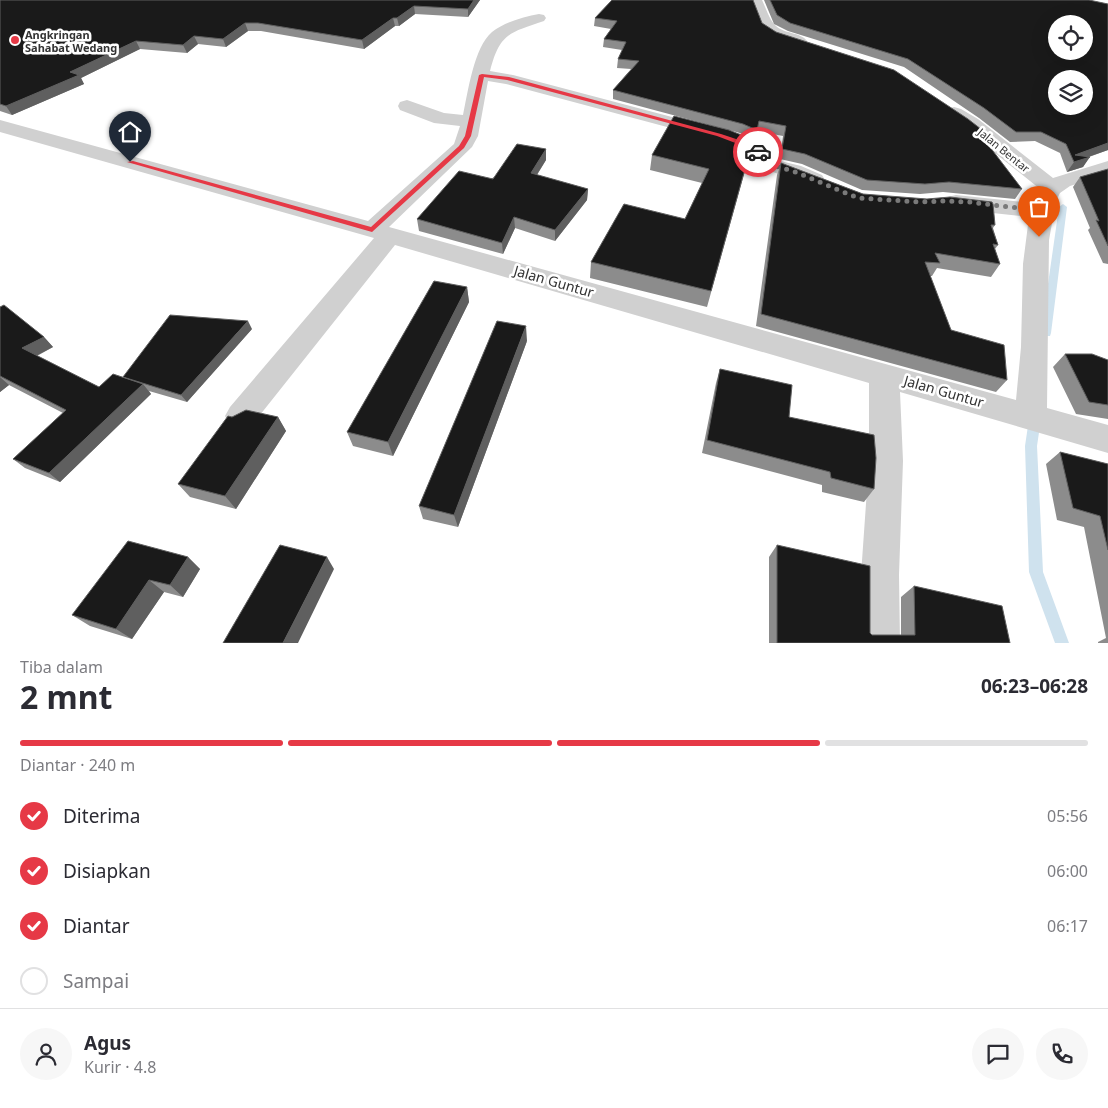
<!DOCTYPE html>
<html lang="id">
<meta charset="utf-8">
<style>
body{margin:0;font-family:"Noto Sans",sans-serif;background:#f7f7f7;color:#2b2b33;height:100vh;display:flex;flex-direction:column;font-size:19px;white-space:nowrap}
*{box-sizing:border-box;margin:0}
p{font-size:16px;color:#7c7c81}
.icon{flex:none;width:28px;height:28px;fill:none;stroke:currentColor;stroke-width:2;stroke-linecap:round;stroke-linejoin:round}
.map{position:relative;height:643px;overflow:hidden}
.sheet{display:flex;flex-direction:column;background:#fff;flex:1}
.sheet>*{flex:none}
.controls{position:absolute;left:1048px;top:15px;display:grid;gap:10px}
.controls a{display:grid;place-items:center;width:45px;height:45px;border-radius:50%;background:#fff;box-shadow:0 5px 20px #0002;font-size:25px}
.pin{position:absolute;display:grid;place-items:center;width:42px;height:42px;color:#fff;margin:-51px -21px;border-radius:50% 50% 50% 0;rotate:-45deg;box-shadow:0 0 5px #0007}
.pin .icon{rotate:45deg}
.courier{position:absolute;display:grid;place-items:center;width:50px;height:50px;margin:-25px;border:4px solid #e63946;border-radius:50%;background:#fff;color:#222;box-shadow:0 1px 6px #0007}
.summary em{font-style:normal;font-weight:700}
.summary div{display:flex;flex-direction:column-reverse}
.summary{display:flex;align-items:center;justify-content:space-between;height:85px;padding:0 20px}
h1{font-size:32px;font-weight:700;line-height:38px}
.bar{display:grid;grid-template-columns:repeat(4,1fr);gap:8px 5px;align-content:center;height:60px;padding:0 20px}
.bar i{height:6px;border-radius:4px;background:#e1e1e2}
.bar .selected{background:#e63946}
.bar p{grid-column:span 4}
.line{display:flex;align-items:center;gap:12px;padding:0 20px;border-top:1px solid #e1e1e2}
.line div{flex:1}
.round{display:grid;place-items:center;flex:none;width:52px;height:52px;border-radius:26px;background:#f7f7f7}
ol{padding:0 20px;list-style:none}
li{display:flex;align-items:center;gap:15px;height:55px}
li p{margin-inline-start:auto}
li .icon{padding:5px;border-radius:50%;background:#e63946;color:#fff;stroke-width:4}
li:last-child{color:#7c7c81}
li i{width:28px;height:28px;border:2px solid #e1e1e2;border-radius:50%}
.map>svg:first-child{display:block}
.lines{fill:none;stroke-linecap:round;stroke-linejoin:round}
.stream{fill:#cfe2ee;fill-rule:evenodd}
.minor{fill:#d0d0d0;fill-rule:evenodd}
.wall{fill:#8c8c8c}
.shaded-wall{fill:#5f5f5f}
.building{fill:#1a1a1a;stroke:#5f5f5f;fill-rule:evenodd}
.route{fill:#e63946}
.done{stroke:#7a7a7a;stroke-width:5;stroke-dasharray:0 9}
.poi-dot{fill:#e63946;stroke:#fff;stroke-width:2}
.labels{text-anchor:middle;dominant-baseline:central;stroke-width:5;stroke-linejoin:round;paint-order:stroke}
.far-poi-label{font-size:11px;font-weight:bold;fill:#333;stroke:#fff;text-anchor:start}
.far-street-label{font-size:11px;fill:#333;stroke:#fff}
.street-label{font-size:14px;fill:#333;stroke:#fff}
</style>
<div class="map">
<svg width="1108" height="643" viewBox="0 0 1108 643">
<rect width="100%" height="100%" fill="#fff"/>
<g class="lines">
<!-- stream -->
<path class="stream" d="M1063,204L1067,207L1051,333L1050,336H1042L1041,333L1059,207Z
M1035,414L1039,416L1041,419L1037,446L1043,572L1069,643H1055L1029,572L1025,446L1029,419L1031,416Z"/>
<!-- minor -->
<path class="minor" d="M748,0H762C766,8 769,19 775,25C783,34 801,32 807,41L805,44C798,46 792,44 785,42C763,36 756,20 748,0Z
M539,14L544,15L546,18L544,21C509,33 500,33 490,71L513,75L740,135L758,143L772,159L801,166L822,175L825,180L822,185L814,186L806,185L785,176L757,167L743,151L712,139L506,84L488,81L478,136L472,147L389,227L1016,400L1021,347L1023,264L1029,217L956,209L948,207L945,202L948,197L956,195L1033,203L1040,189L945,113L947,109L954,107L961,109L978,119L1053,178L1108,161V174L1070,186L1060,193L1056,201L1049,240L1047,408L1108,425V453L900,392L903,461L899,575L900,643H860L861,575L869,461V383L395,245L252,425L241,429L230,425L225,416L230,407L374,238L0,132V120L368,221L454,144L460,126L434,123L400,110L398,106L400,102L407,100L444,113L463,115C468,92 474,47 492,32C505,22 523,17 539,14Z"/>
</g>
<!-- wall -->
<path class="wall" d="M0,0H480L468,17L415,14L399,26H395L364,49L261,31H248L226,47L198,44L187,53L140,49L81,78L84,84L12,115L0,111Z
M764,0H1089L1108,4V150L1089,157L1083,167L1067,172L1060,153L1035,141L1010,142L979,118L904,67L788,31L774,24Z
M595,18L762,23L776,32L986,133L982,139L1022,189L1015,199L943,192L920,194L862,190L802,164L780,159L783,136L757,131L754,139L740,133L613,99V90L631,69L617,68L618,59L622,50L603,47L604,39L611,29L594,26Z
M546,149V160L537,175L588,189L587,200L555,241L515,228L503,254L419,231L417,219Z
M652,155L748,160L707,307L590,278L591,262L685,219L702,183L650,170Z
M781,163L863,194L995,225L993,228L998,245L995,249L1000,264L991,277L937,268L932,276H930L951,330L1007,380L996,392L756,326L777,175Z
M1108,169V264L1103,263L1088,230L1090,228L1073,187L1080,177Z
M467,287L469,302L393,456L353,446L347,432Z
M0,307L44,337L53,347L37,356L99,387L252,329L187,402L149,391L151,394L60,482L25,468L13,459L63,413L9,385L0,392Z
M527,341L458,527L423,519L419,506Z
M1065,354L1108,360V419L1076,414L1053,367Z
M720,369L789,417L874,489L864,502L822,492V485L702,453L716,383Z
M232,417H278L286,431L236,509L190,497L178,484Z
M1060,452L1108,464V643H1098V642L1106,638L1084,527L1057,520L1046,464Z
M777,545L872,635H901V597L914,586L1010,643H769V557Z
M188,557L200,569L183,597L164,592L132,639L90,626L72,615Z"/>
<!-- shaded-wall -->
<path class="shaded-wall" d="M474,0H480L468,17V9Z
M414,6L415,14L399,26L397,18Z
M393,18L395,26L364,49L362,40Z
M245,23L248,31L226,47L223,39Z
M194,36L198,44L187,53L183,45Z
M136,41L140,49L81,78L84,84L12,115L6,106L70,72Z
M1108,143V150L1085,158L1090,157L1083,167L1067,172L1074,162L1075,155Z
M546,149V160L531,184V173Z
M588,189L587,200L555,241V230Z
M514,217L515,228L503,254L502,243Z
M467,287L469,302L393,456L388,442Z
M248,321L252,329L187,402L181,395Z
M526,326L527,341L458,527L454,515Z
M44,337L53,347L32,358L22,348Z
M0,377L9,385L0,392Z
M143,384L151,394L60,482L49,473Z
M278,417L286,431L236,509L225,496Z
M188,557L200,569L183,597L170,585Z
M327,557L334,569L298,643H283Z
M149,580L164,592L132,639L116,629Z"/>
<!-- building -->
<path class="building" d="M0,0H474L468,9L414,6L397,18H393L362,40L258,23H245L223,39L194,36L183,45L136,41L70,72L79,75L6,106L0,104Z
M612,0H753L762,23L776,32L894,70L968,119L986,133H976L993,151L1022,189L949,182L925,184L867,180L805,154L782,149L786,126L759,121L757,130L743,124L613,90L639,61L618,59L626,42L604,39L617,21L595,18Z
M770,0H1089L1108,4V143L1075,155L1090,157L1074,162L1066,144L1041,132H1016L984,108L908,59L790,23L777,15ZM1056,24H1084V51H1056ZM1056,79H1084V106H1056Z
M674,116L729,130L746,137L752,144L711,291L591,262L624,204L685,219L709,169L652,155Z
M517,144L546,149L531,173L588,189L555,230L514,217L502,243L417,219L459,171L493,179Z
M781,163L863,194L927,199L950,197L992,202L993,204L995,225H991L998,245L993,244L1000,264L935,253L940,263L925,262L951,330L1004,345L1007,380L761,314Z
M1108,169V246L1096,220L1099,221L1080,177Z
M434,281L467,287L388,442L347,432Z
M4,305L44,337L22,348L99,387L113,374L143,384L49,473L13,459L66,410L0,376V307Z
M170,315L248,321L181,395L123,377Z
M497,321L526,326L454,515L419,506Z
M1065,354H1092L1108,360V405L1089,402Z
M720,369L792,385L789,417L874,435L876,458L874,489L831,478L830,472L707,440Z
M246,410L278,417L225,496L178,484L228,416L232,417Z
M1060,452L1108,464V550L1100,516L1073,508Z
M128,541L188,557L170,585L149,580L116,629L72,615Z
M280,545L327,557L283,643H223Z
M777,545L870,566V633L872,635H915L914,586L1002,606L1010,643H777Z"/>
<!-- route -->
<path class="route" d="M482,74L509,77L721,134L751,144L761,152L756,153L746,147L717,136L507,80L484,77L471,136L464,148L372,232L127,162L133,161L371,227L459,146L465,136L479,75Z"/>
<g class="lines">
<!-- done -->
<path class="done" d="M758,152L764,163L793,171L858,198L920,202L944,201L969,202L1042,211L1039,237"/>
</g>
<!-- markers -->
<circle class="poi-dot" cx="15" cy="40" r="5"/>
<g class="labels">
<!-- far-poi labels -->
<g class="far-poi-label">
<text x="25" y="34">Angkringan<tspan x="25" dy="13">Sahabat Wedang</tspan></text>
</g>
<!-- far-street labels -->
<g class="far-street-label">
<text transform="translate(1004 150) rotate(39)">Jalan Bentar</text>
</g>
<!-- street labels -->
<g class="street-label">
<text transform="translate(554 281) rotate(16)">Jalan Guntur</text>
<text transform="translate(944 391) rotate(16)">Jalan Guntur</text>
</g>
</g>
</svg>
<div class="controls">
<a><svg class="icon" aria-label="locate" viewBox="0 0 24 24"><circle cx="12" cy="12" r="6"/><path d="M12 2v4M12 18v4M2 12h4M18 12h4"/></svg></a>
<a><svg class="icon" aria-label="layers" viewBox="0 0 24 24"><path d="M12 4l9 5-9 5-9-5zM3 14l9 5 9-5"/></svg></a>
</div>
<div class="pin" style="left:1039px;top:237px;background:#ea580c"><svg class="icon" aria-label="bag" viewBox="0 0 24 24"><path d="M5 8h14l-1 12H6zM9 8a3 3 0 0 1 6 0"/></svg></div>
<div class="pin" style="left:130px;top:162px;background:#1f2937"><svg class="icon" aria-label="home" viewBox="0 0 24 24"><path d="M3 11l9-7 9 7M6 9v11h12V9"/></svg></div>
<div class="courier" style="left:758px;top:152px"><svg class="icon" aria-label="car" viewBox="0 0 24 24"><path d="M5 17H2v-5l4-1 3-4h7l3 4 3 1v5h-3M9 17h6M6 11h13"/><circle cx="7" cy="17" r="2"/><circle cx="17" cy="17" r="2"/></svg></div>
</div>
<section class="sheet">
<div class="summary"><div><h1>2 mnt</h1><p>Tiba dalam</p></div><em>06:23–06:28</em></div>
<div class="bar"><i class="selected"></i><i class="selected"></i><i class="selected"></i><i></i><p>Diantar · 240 m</p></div>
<ol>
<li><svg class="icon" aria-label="check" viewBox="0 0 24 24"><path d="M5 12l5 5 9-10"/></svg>Diterima<p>05:56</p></li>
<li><svg class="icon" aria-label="check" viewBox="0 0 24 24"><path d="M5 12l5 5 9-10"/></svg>Disiapkan<p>06:00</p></li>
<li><svg class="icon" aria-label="check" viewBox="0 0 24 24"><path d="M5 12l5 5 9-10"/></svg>Diantar<p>06:17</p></li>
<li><i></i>Sampai</li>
</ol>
<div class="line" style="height:90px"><a class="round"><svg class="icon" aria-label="person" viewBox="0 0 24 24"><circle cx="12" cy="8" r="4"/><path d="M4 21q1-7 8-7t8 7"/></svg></a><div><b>Agus</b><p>Kurir · 4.8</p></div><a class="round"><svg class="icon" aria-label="chat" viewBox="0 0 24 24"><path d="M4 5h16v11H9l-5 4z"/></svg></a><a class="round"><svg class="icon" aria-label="phone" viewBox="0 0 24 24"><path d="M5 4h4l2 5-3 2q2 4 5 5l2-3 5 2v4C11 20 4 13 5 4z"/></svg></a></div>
</section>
